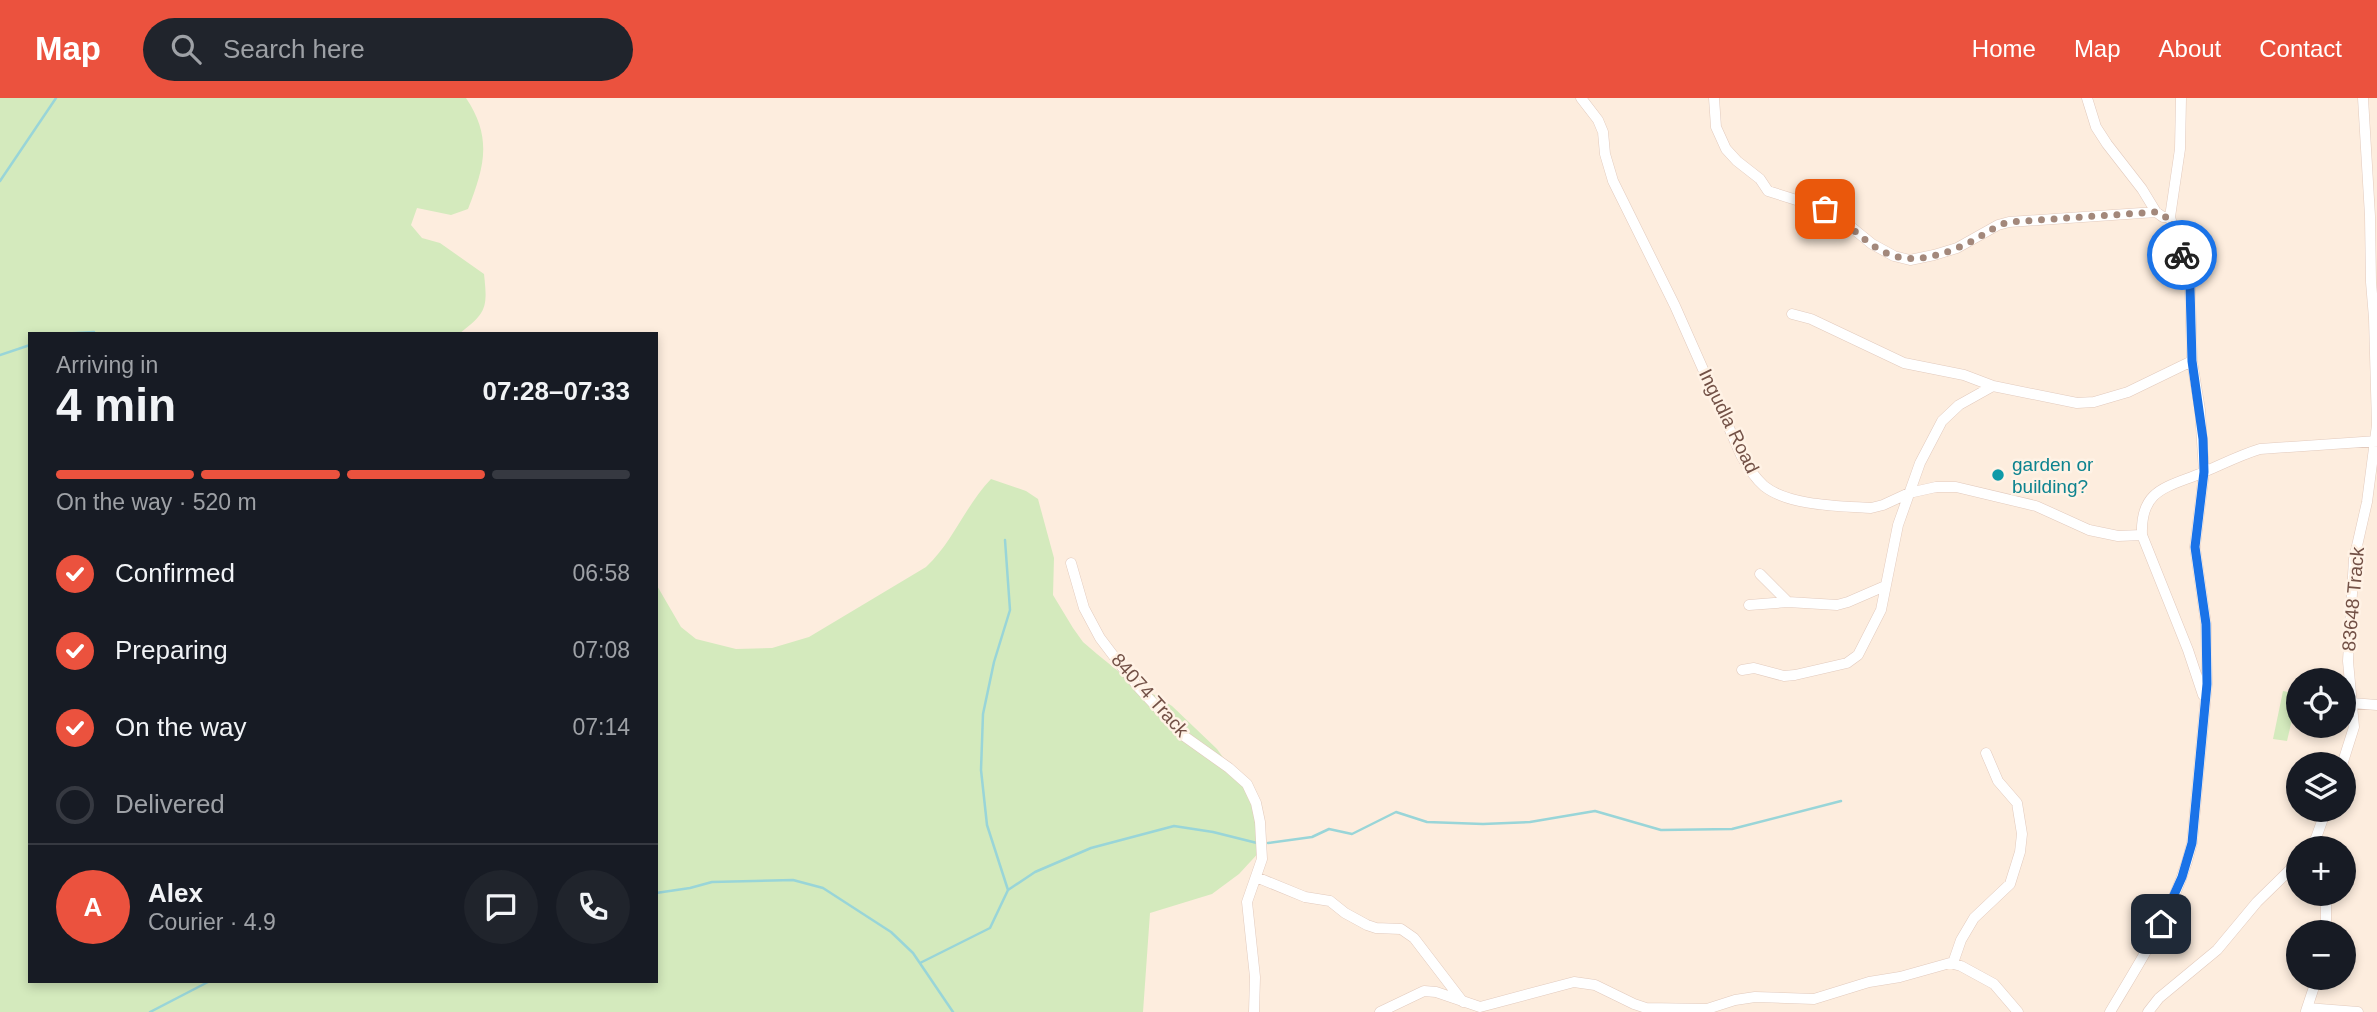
<!DOCTYPE html>
<meta charset="utf-8">
<style>
body{margin:0;font-family:Arial,sans-serif;background:#20242c;color:#f1f3f6;height:100vh;display:flex;flex-direction:column;font-size:26px;white-space:nowrap}
*{box-sizing:border-box;margin:0}
p{font-size:23px;color:#9ea1a6}
.icon{flex:none;width:38px;height:38px;fill:none;stroke:currentColor;stroke-width:2;stroke-linecap:round;stroke-linejoin:round}
.map{position:relative;flex:1;overflow:hidden}
.side{position:absolute;left:28px;top:234px;width:630px;height:651px;display:flex;flex-direction:column;background:#171b24;border-radius:0px;box-shadow:0 4px 10px #0003}
.side>*{flex:none}
.buttons{position:absolute;left:2286px;top:570px;display:grid;gap:14px}
.buttons a{display:grid;place-items:center;width:70px;height:70px;border-radius:50%;background:#171b24;box-shadow:0 4px 10px #0003;font-size:35px}
.pin{position:absolute;display:grid;place-items:center;width:60px;height:60px;color:#fff;margin:-30px;border-radius:14px;box-shadow:0 4px 10px #0006}
.courier{position:absolute;display:grid;place-items:center;width:70px;height:70px;margin:-35px;border:5px solid #1a73e8;border-radius:50%;background:#fff;color:#222;box-shadow:0 2px 9px #0007}
.head em{font-style:normal;font-weight:800}
.head div{display:flex;flex-direction:column-reverse}
.head{display:flex;align-items:center;justify-content:space-between;height:119px;padding:0 28px}
h1{font-size:46px;font-weight:800;line-height:52px}
.bar{display:grid;grid-template-columns:repeat(4,1fr);gap:10px 7px;align-content:center;height:84px;padding:0 28px}
.bar i{height:9px;border-radius:5px;background:#363941}
.bar .selected{background:#eb523e}
.bar p{grid-column:span 4}
.line{display:flex;align-items:center;gap:18px;padding:0 28px;border-top:2px solid #363941}
.line div{flex:1}
.round{display:grid;place-items:center;flex:none;width:74px;height:74px;border-radius:37px;background:#20242c}
ol{padding:0 28px;list-style:none}
li{display:flex;align-items:center;gap:21px;height:77px}
li p{margin-inline-start:auto}
li .icon{padding:7px;border-radius:50%;background:#eb523e;color:#fff;stroke-width:4}
li:last-child{color:#9ea1a6}
li i{width:38px;height:38px;border:4px solid #363941;border-radius:50%}
header{display:flex;align-items:center;gap:42px;box-sizing:border-box;height:98px;padding:0 35px;background:#eb523e;color:#fff}
header strong{font-size:33px}
nav{display:flex;gap:38px;margin-inline-start:auto;font-size:24px}
.search{width:490px;height:63px;background:#20242c;display:flex;align-items:center;gap:18px;box-sizing:border-box;padding:0 24px;border-radius:38px;color:#9ea1a6;font-size:26px}
.map>svg:first-child{display:block}
.green{fill:#d4eabd}
.lines{fill:none;stroke-linecap:round;stroke-linejoin:round}
.stream{stroke:#99d5d8;stroke-width:2.5}
.street-casing{stroke:#e2cabd;stroke-width:11}
.street{stroke:#fff;stroke-width:10}
.done{stroke:#a3887b;stroke-width:7;stroke-dasharray:0 12.6}
.route{stroke:#1a73e8;stroke-width:9}
.culture-dot{fill:#0f9aa8;stroke:#fff2e5;stroke-width:2.5}
.labels{text-anchor:middle;dominant-baseline:central;stroke-width:5;stroke-linejoin:round;paint-order:stroke}
.street-label{font-size:19px;fill:#735146;stroke:#fff2e5}
.culture-label{font-size:19px;fill:#0d838f;stroke:#fff2e5;text-anchor:start}
</style>
<header>
<strong>Map</strong>
<div class="search"><svg class="icon" aria-label="search" viewBox="0 0 24 24"><circle cx="10" cy="10" r="6"/><path d="M15 15l6 6"/></svg>Search here</div>
<nav><a>Home</a><a>Map</a><a>About</a><a>Contact</a></nav>
</header>
<div class="map">
<svg width="2377" height="914" viewBox="0 0 2377 914">
<rect width="100%" height="100%" fill="#fdedde"/>
<!-- green -->
<path class="green" d="M0,0H466C493,40 484,70 468,111L451,117L417,110L411,127L422,140L440,145L484,176C488,211 486,215 459,236H30V884H656V486L681,529L696,541L736,551L772,550L809,539L926,469C953,444 965,408 991,381L1026,393L1038,401L1054,460L1053,497L1073,530L1083,544L1097,556L1139,590L1157,598L1172,608L1217,651L1256,705L1263,750L1239,776L1212,796L1150,815L1143,914H0Z
M2283,593L2298,596L2287,643L2273,641Z"/>
<g class="lines">
<!-- stream -->
<path class="stream" d="M0,83L56,0
M59,236L94,234
M0,257L30,247
M1005,442L1010,512L994,564L983,616L981,672L987,727L1008,792
M1268,745L1312,739L1329,731L1352,736L1396,714L1427,724L1483,726L1530,724L1595,713L1661,732L1732,731L1841,703
M656,795L690,790L712,784L793,782L823,790L891,834L913,855L953,914
M920,865L990,830L1008,792L1035,774L1091,750L1174,728L1213,734L1257,745
M150,914L208,884"/>
<defs>
<path id="street" d="M1581,0L1598,22L1603,34L1605,56L1613,83L1675,208L1741,357C1747,368 1754,379 1764,388C1789,408 1840,408 1871,410L1883,407L1909,395L1936,389H1956L2036,408L2089,432L2118,438L2142,437C2140,389 2170,389 2204,374C2223,366 2240,357 2260,351L2377,343
M1714,0L1716,29L1726,51L1737,63L1760,81L1768,93L1825,111L1835,116L1872,146L1894,158L1910,162L1934,157L1957,150L1998,127L2009,124L2156,114
M2087,0L2096,29L2107,46L2142,91L2156,114L2163,119H2170
M1792,216L1811,221L1904,265L1964,277L1993,288
M2142,437L2188,552L2203,597
M1071,465L1084,510L1100,540L1119,565L1139,590L1184,638L1229,670L1247,686L1256,705L1260,724L1262,761L1247,804L1255,879L1254,914
M1760,476L1788,504
M1749,507L1788,504L1837,507L1848,504L1885,488
M1742,572L1754,570L1784,578L1795,577L1847,565L1858,557L1881,512L1898,427L1920,365L1942,323L1959,307L1993,288L2077,305L2094,304L2128,294L2192,263
M2352,605L2377,607
M2342,667L2354,629L2348,563L2354,461L2367,404L2377,327L2374,220L2371,184L2370,118L2363,0
M2309,751L2316,740L2326,712
M1256,779L1305,799L1330,803L1345,815L1367,827L1376,830L1401,831L1414,840L1463,904
M2326,796V835
M1953,865L1961,842L1974,820L2010,786L2020,754L2022,736L2017,705L1998,683L1986,655
M2307,910L2358,914
M2306,913L2317,880
M1380,914L1424,893L1436,894L1480,909L1574,884L1595,887L1634,906L1646,910L1707,911L1735,902L1755,899L1814,901L1869,884L1900,879L1950,865L1961,868L1994,886L2018,914
M2110,914C2142,860 2178,806 2192,745L2207,586L2206,526L2195,449L2204,374L2200,312L2192,263L2190,189L2170,119L2180,51L2181,0
M2148,914L2159,900L2217,852L2257,804L2298,764"/>
</defs>
<!-- street casing -->
<use href="#street" class="street-casing"/>
<!-- street -->
<use href="#street" class="street"/>
</g>
<g class="lines">
<!-- done -->
<path class="done" d="M1825,111C1846,122 1861,142 1882,153C1910,168 1942,158 1970,144C1983,138 1994,128 2009,124L2156,114L2163,119H2170L2182,157"/>
<!-- route -->
<path class="route" d="M2161,826L2182,779L2192,745L2207,586L2206,526L2195,449L2204,374L2203,341L2192,263L2190,189L2182,157"/>
</g>
<!-- markers -->
<circle class="culture-dot" cx="1998" cy="377" r="7"/>
<g class="labels">
<!-- street labels -->
<g class="street-label">
<text transform="translate(1729 323) rotate(64)">Ingudla Road</text>
<text transform="translate(2353 501) rotate(-85)">83648 Track</text>
<text transform="translate(1150 597) rotate(48)">84074 Track</text>
</g>
<!-- culture labels -->
<g class="culture-label">
<text x="2012" y="366">garden or<tspan x="2012" dy="22">building?</tspan></text>
</g>
</g>
</svg>
<div class="buttons">
<a><svg class="icon" aria-label="locate" viewBox="0 0 24 24"><circle cx="12" cy="12" r="6"/><path d="M12 2v4M12 18v4M2 12h4M18 12h4"/></svg></a>
<a><svg class="icon" aria-label="layers" viewBox="0 0 24 24"><path d="M12 4l9 5-9 5-9-5zM3 14l9 5 9-5"/></svg></a>
<a>+</a>
<a>−</a>
</div>
<div class="pin" style="left:1825px;top:111px;background:#ea580c"><svg class="icon" aria-label="bag" viewBox="0 0 24 24"><path d="M5 8h14l-1 12H6zM9 8a3 3 0 0 1 6 0"/></svg></div>
<div class="pin" style="left:2161px;top:826px;background:#1f2937"><svg class="icon" aria-label="home" viewBox="0 0 24 24"><path d="M3 11l9-7 9 7M6 9v11h12V9"/></svg></div>
<div class="courier" style="left:2182px;top:157px"><svg class="icon" aria-label="bike" viewBox="0 0 24 24"><circle cx="6" cy="16" r="4"/><circle cx="18" cy="16" r="4"/><path d="M6 16l4-8h5l3 8M10 8l3 8H6M13 5h3"/></svg></div>
<section class="side">
<div class="head"><div><h1>4 min</h1><p>Arriving in</p></div><em>07:28–07:33</em></div>
<div class="bar"><i class="selected"></i><i class="selected"></i><i class="selected"></i><i></i><p>On the way · 520 m</p></div>
<ol>
<li><svg class="icon" aria-label="check" viewBox="0 0 24 24"><path d="M5 12l5 5 9-10"/></svg>Confirmed<p>06:58</p></li>
<li><svg class="icon" aria-label="check" viewBox="0 0 24 24"><path d="M5 12l5 5 9-10"/></svg>Preparing<p>07:08</p></li>
<li><svg class="icon" aria-label="check" viewBox="0 0 24 24"><path d="M5 12l5 5 9-10"/></svg>On the way<p>07:14</p></li>
<li><i></i>Delivered</li>
</ol>
<div class="line" style="height:126px"><b class="round" style="background:#eb523e;color:#fff">A</b><div><b>Alex</b><p>Courier · 4.9</p></div><a class="round"><svg class="icon" aria-label="chat" viewBox="0 0 24 24"><path d="M4 5h16v11H9l-5 4z"/></svg></a><a class="round"><svg class="icon" aria-label="phone" viewBox="0 0 24 24"><path d="M5 4h4l2 5-3 2q2 4 5 5l2-3 5 2v4C11 20 4 13 5 4z"/></svg></a></div>
</section>
</div>
